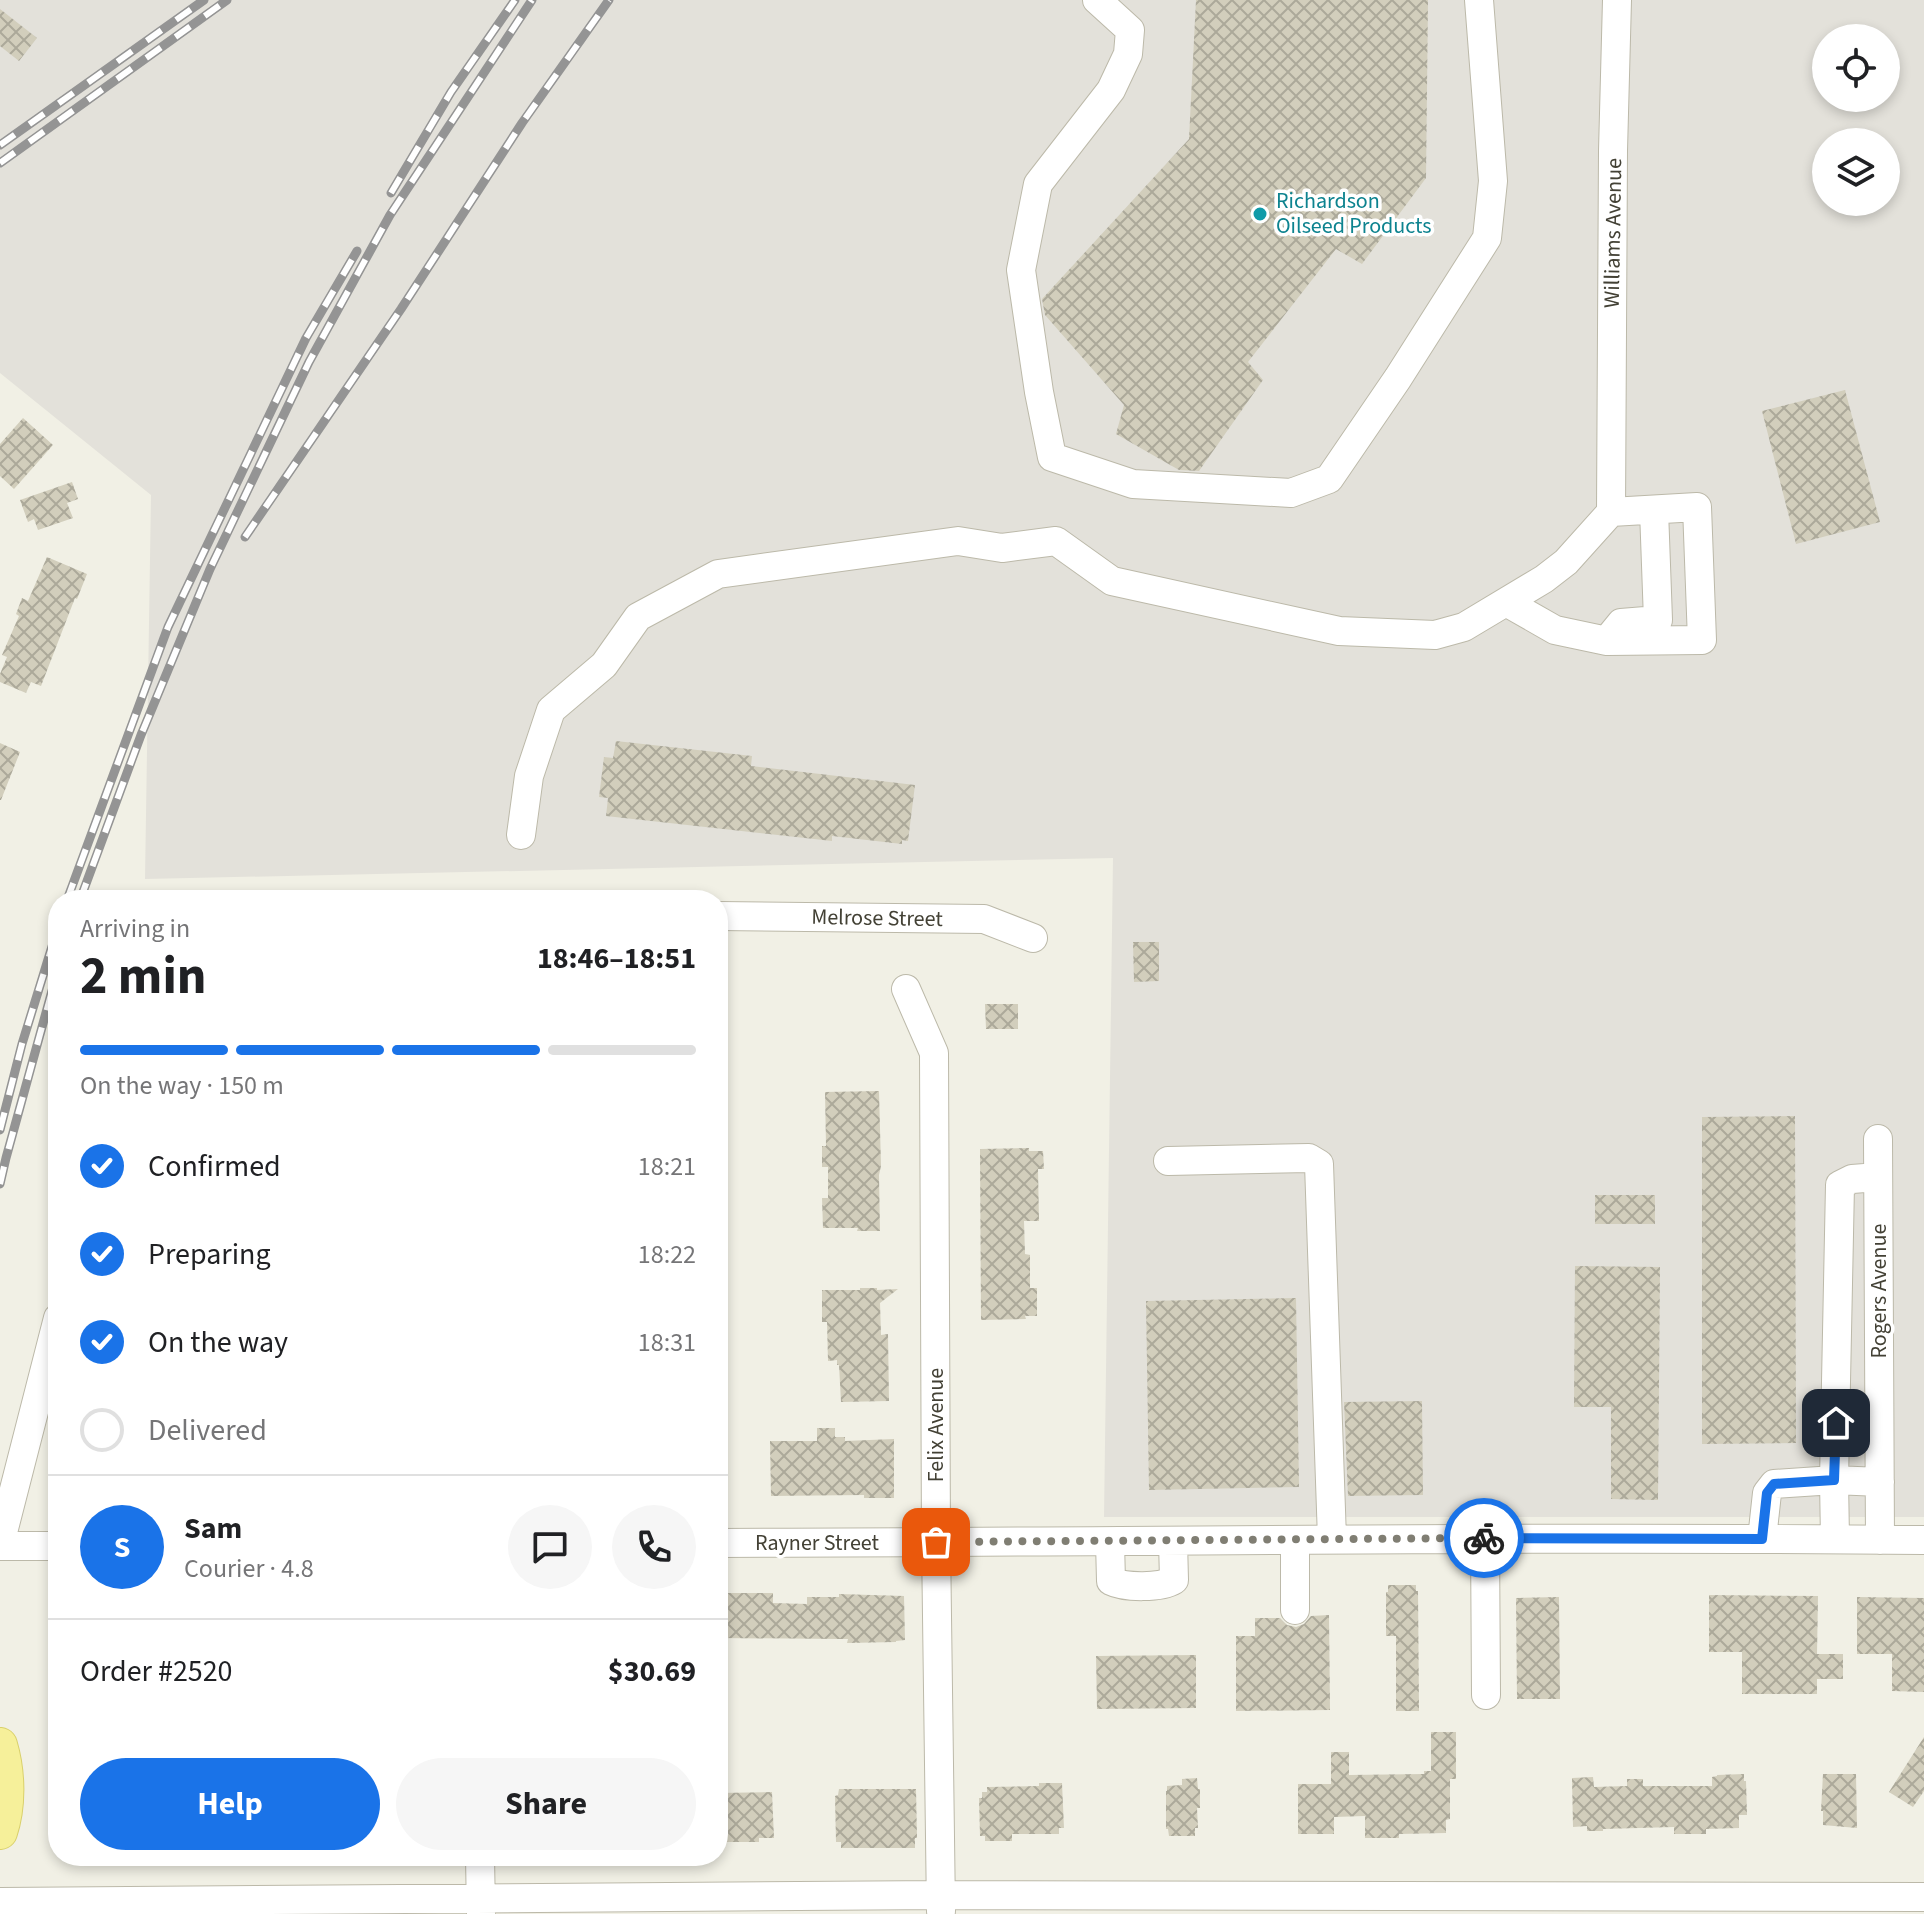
<!DOCTYPE html>
<meta charset="utf-8">
<style>
body{margin:0;font-family:"Source Sans 3",sans-serif;background:#f6f6f6;color:#202124;height:100vh;display:flex;flex-direction:column;font-size:30px;white-space:nowrap}
*{box-sizing:border-box;margin:0}
p{font-size:26px;color:#757577}
.icon{flex:none;width:44px;height:44px;fill:none;stroke:currentColor;stroke-width:2;stroke-linecap:round;stroke-linejoin:round}
.map{position:relative;flex:1;overflow:hidden}
.side{position:absolute;left:48px;top:890px;width:680px;height:976px;display:flex;flex-direction:column;background:#fff;border-radius:32px;box-shadow:0 4px 12px #0003}
.side>*{flex:none}
.buttons{position:absolute;left:1812px;top:24px;display:grid;gap:16px}
.buttons a{display:grid;place-items:center;width:88px;height:88px;border-radius:50%;background:#fff;box-shadow:0 4px 12px #0003;font-size:40px}
.pin{position:absolute;display:grid;place-items:center;width:68px;height:68px;color:#fff;margin:-34px;border-radius:16px;box-shadow:0 4px 12px #0006}
.courier{position:absolute;display:grid;place-items:center;width:80px;height:80px;margin:-40px;border:6px solid #1a73e8;border-radius:50%;background:#fff;color:#222;box-shadow:0 2px 10px #0007}
.head em{font-style:normal;font-weight:700}
.head div{display:flex;flex-direction:column-reverse}
.head{display:flex;align-items:center;justify-content:space-between;height:136px;padding:0 32px}
h1{font-size:52px;font-weight:700;line-height:60px}
.bar{display:grid;grid-template-columns:repeat(4,1fr);gap:12px 8px;align-content:center;height:96px;padding:0 32px}
.bar i{height:10px;border-radius:6px;background:#e0e0e0}
.bar .on{background:#1a73e8}
.bar p{grid-column:span 4}
.line{display:flex;align-items:center;gap:20px;padding:0 32px;border-top:2px solid #e0e0e0}
.line div{flex:1}
.round{display:grid;place-items:center;flex:none;width:84px;height:84px;border-radius:42px;background:#f6f6f6}
ol{padding:0 32px;list-style:none}
li{display:flex;align-items:center;gap:24px;height:88px}
li p{margin-inline-start:auto}
li .icon{padding:8px;border-radius:50%;background:#1a73e8;color:#fff;stroke-width:4}
li:last-child{color:#757577}
li i{width:44px;height:44px;border:4px solid #e0e0e0;border-radius:50%}
.button{display:flex;gap:16px;margin-top:auto;padding:16px 32px}
.button a{flex:1;height:92px;border-radius:48px;background:#1a73e8;color:#fff;font-size:32px;font-weight:700;line-height:92px;text-align:center}
.button a+a{background:#f6f6f6;color:#202124}
.map>svg:first-child{display:block}
.industrial{fill:#e3e1da;fill-rule:evenodd}
.building{fill:url(#building-cross-hatch)}
.lines{fill:none;stroke-linecap:round;stroke-linejoin:round}
.minor-casing{stroke:#bcb9a9;stroke-width:30}
.major-casing{stroke:#d9d06b;stroke-width:36}
.minor{stroke:#fff;stroke-width:28}
.major{stroke:#f6f09a;stroke-width:34}
.rail-casing{stroke:#949494;stroke-width:9}
.rail{stroke:#fff;stroke-width:6;stroke-dasharray:18;stroke-linecap:butt}
.done{stroke:#807e73;stroke-width:8;stroke-dasharray:0 14.4}
.route{stroke:#1a73e8;stroke-width:10}
.culture-dot{fill:#0f9aa8;stroke:#fff;stroke-width:3}
.labels{text-anchor:middle;dominant-baseline:central;stroke-width:7;stroke-linejoin:round;paint-order:stroke}
.culture-label{font-size:22px;fill:#0d838f;stroke:#fff;text-anchor:start}
.street-label{font-size:22px;fill:#434135;stroke:#fff}
</style>
<div class="map">
<svg width="1924" height="1914" viewBox="0 0 1924 1914">
<defs>
<pattern id="building-cross-hatch" width="8" height="8" patternUnits="userSpaceOnUse" patternTransform="scale(2)"><rect width="8" height="8" fill="#d2cebc"/><path d="M0 0l8 8M0 8l8-8" fill="none" stroke="#aca99a"/></pattern>
</defs>
<rect width="100%" height="100%" fill="#f1f0e5"/>
<!-- industrial -->
<path class="industrial" d="M0,0H1924V1517H1104L1113,858L145,879L151,495L0,373ZM1826,38H1886V98H1826ZM1826,142H1886V202H1826Z"/>
<!-- building -->
<path class="building" d="M1196,0H1428L1426,178L1362,264L1336,249L1248,362L1263,380L1199,471L1179,470L1116,434L1124,405L1045,315L1042,299L1189,139Z
M0,9L37,38L19,61L0,46Z
M1845,390L1880,522L1796,544L1762,411Z
M23,418L53,445L14,489L0,476V444Z
M72,482L78,499L67,503L73,518L38,530L34,519L28,522L20,500Z
M47,557L87,574L77,599L75,598L41,686L31,682L26,693L0,682V674L7,657L2,655L19,616L16,614L22,598L28,601Z
M616,741L752,756L751,766L915,785L908,841L902,840V844L832,836V841L606,816L608,798L599,797L604,757L613,758Z
M0,743L20,752L1,800H0Z
M1133,942H1159V981L1134,982Z
M985,1004H1018V1029H986Z
M879,1091L881,1166L879,1175L880,1231H857L858,1228H823L822,1198H828V1167H822V1146H826L825,1092Z
M1795,1116L1796,1443L1702,1444V1117Z
M1029,1148V1151H1043L1044,1169H1038L1039,1221H1024L1025,1254L1030,1255V1288H1037V1316H1025L1026,1319L981,1320L980,1149Z
M1595,1195H1655V1224H1595Z
M1575,1266L1660,1267L1658,1500L1611,1499V1407H1574Z
M860,1288H877V1290L898,1289L880,1303L881,1335L888,1334L889,1401L841,1402L839,1365H837V1360L828,1361L827,1322H822V1290H860Z
M1296,1298L1299,1487L1149,1490L1146,1301Z
M1422,1401L1423,1495L1348,1496L1344,1402Z
M817,1428H835V1437H845V1441L894,1439V1498H864V1495L771,1496L770,1441H817Z
M1388,1585H1416V1591H1418L1419,1711H1396V1636H1386V1592H1388Z
M718,1593H773V1603L807,1604V1597H839V1594L904,1596L905,1640L896,1641V1642L847,1643L848,1639H839L718,1638Z
M1709,1595L1818,1596L1817,1654H1843V1679H1817V1694H1742V1652H1709Z
M1559,1597L1560,1699H1517L1516,1598Z
M1857,1597L1924,1598V1692L1892,1691V1654H1857Z
M1329,1615L1330,1710L1236,1711V1636H1255V1618H1280L1287,1625L1296,1627L1304,1624L1311,1616Z
M1196,1655V1708L1097,1709L1096,1656Z
M1431,1732H1456V1779H1450V1819L1446,1820V1833L1399,1834V1838H1365V1816L1334,1817V1834H1298V1784H1331V1752H1349V1775L1424,1774V1771H1431Z
M1924,1737V1791L1913,1807L1889,1792Z
M1744,1774V1781H1746L1747,1815H1739V1828L1706,1829V1834H1674V1827L1603,1829V1831H1587V1826L1573,1827L1572,1778L1593,1777L1594,1787L1627,1786V1779H1643V1786H1712V1777L1717,1776V1775Z
M1823,1774H1856L1857,1828L1823,1825V1811H1821Z
M1197,1778L1198,1789H1200V1808H1197L1198,1828H1195V1836H1169L1168,1829H1166V1791H1167V1786L1182,1785V1779Z
M1039,1783H1062L1064,1828H1059V1834H1012V1841H985V1836H980L979,1798H982V1792H987V1787L1039,1786Z
M839,1789H916L917,1838H915V1848H841V1842H836L835,1796L838,1795Z
M772,1792L774,1838H759V1842H718V1793Z"/>
<g class="lines">
<defs>
<path id="minor" d="M1097,0L1130,30L1128,54L1111,90L1038,184L1021,270L1039,392L1052,457L1133,484L1291,493L1329,479L1398,378L1487,238L1493,181L1479,0
M1506,602L1555,630L1607,641L1702,640L1697,507L1611,512
M1612,634L1621,623L1658,620L1654,510
M521,835L529,776L551,710L604,665L638,617L718,574L958,541L1002,548L1056,541L1112,581L1339,631L1435,635L1464,627L1544,579L1566,562L1611,512L1613,151L1617,0
M718,916L984,919L1033,938
M906,989L934,1053L936,1542L941,1911
M1878,1139L1880,1540
M1168,1161L1309,1158L1319,1164L1332,1539
M1878,1177L1852,1179L1840,1185L1834,1480L1880,1482
M1485,1538L1486,1695
M1762,1539L1767,1493L1774,1484L1834,1480L1835,1539
M1295,1540V1610
M1110,1542L1111,1581C1125,1588 1161,1588 1174,1580L1173,1541
M718,1543C1120,1542 1522,1536 1924,1540
M0,1544L58,1318
M0,1546H58
M480,1856L481,1914
M0,1902L941,1895L1924,1897"/>
<path id="major" d="M0,1745C8,1772 9,1805 0,1832"/>
</defs>
<!-- minor casing -->
<use href="#minor" class="minor-casing"/>
<!-- major casing -->
<use href="#major" class="major-casing"/>
<!-- minor -->
<use href="#minor" class="minor"/>
<!-- major -->
<use href="#major" class="major"/>
<defs>
<path id="rail" d="M0,145L204,0
M0,163L227,0
M391,193L451,92L515,0
M245,537L401,309L522,123L609,0
M67,900L168,627L306,338L357,251
M80,900L141,735L210,569L309,362L390,215L532,0
M0,1130L22,1044L58,927
M0,1184L6,1158L58,969"/>
</defs>
<!-- rail casing -->
<use href="#rail" class="rail-casing"/>
<!-- rail -->
<use href="#rail" class="rail"/>
</g>
<g class="lines">
<!-- done -->
<path class="done" d="M936,1542L1484,1538"/>
<!-- route -->
<path class="route" d="M1484,1538L1762,1539L1767,1493L1774,1484L1834,1480L1836,1423"/>
</g>
<!-- markers -->
<circle class="culture-dot" cx="1260" cy="214" r="8"/>
<g class="labels">
<!-- culture labels -->
<g class="culture-label">
<text x="1276" y="201">Richardson<tspan x="1276" dy="25">Oilseed Products</tspan></text>
</g>
<!-- street labels -->
<g class="street-label">
<text transform="translate(1613 233) rotate(-89)">Williams Avenue</text>
<text transform="translate(877 918) rotate(1)">Melrose Street</text>
<text transform="translate(1879 1291) rotate(-90)">Rogers Avenue</text>
<text transform="translate(936 1425) rotate(-90)">Felix Avenue</text>
<text x="817" y="1543">Rayner Street</text>
</g>
</g>
</svg>
<div class="buttons">
<a><svg class="icon" aria-label="locate" viewBox="0 0 24 24"><circle cx="12" cy="12" r="6"/><path d="M12 2v4M12 18v4M2 12h4M18 12h4"/></svg></a>
<a><svg class="icon" aria-label="layers" viewBox="0 0 24 24"><path d="M12 4l9 5-9 5-9-5zM3 14l9 5 9-5"/></svg></a>
</div>
<div class="pin" style="left:936px;top:1542px;background:#ea580c"><svg class="icon" aria-label="bag" viewBox="0 0 24 24"><path d="M5 8h14l-1 12H6zM9 8a3 3 0 0 1 6 0"/></svg></div>
<div class="pin" style="left:1836px;top:1423px;background:#1f2937"><svg class="icon" aria-label="home" viewBox="0 0 24 24"><path d="M3 11l9-7 9 7M6 9v11h12V9"/></svg></div>
<div class="courier" style="left:1484px;top:1538px"><svg class="icon" aria-label="bike" viewBox="0 0 24 24"><circle cx="6" cy="16" r="4"/><circle cx="18" cy="16" r="4"/><path d="M6 16l4-8h5l3 8M10 8l3 8H6M13 5h3"/></svg></div>
<section class="side">
<div class="head"><div><h1>2 min</h1><p>Arriving in</p></div><em>18:46–18:51</em></div>
<div class="bar"><i class="on"></i><i class="on"></i><i class="on"></i><i></i><p>On the way · 150 m</p></div>
<ol>
<li><svg class="icon" aria-label="check" viewBox="0 0 24 24"><path d="M5 12l5 5 9-10"/></svg>Confirmed<p>18:21</p></li>
<li><svg class="icon" aria-label="check" viewBox="0 0 24 24"><path d="M5 12l5 5 9-10"/></svg>Preparing<p>18:22</p></li>
<li><svg class="icon" aria-label="check" viewBox="0 0 24 24"><path d="M5 12l5 5 9-10"/></svg>On the way<p>18:31</p></li>
<li><i></i>Delivered</li>
</ol>
<div class="line" style="height:144px"><b class="round" style="background:#1a73e8;color:#fff">S</b><div><b>Sam</b><p>Courier · 4.8</p></div><a class="round"><svg class="icon" aria-label="chat" viewBox="0 0 24 24"><path d="M4 5h16v11H9l-5 4z"/></svg></a><a class="round"><svg class="icon" aria-label="phone" viewBox="0 0 24 24"><path d="M5 4h4l2 5-3 2q2 4 5 5l2-3 5 2v4C11 20 4 13 5 4z"/></svg></a></div>
<div class="line" style="height:104px"><div>Order #2520</div><b>$30.69</b></div>
<div class="button"><a>Help</a><a>Share</a></div>
</section>
</div>
